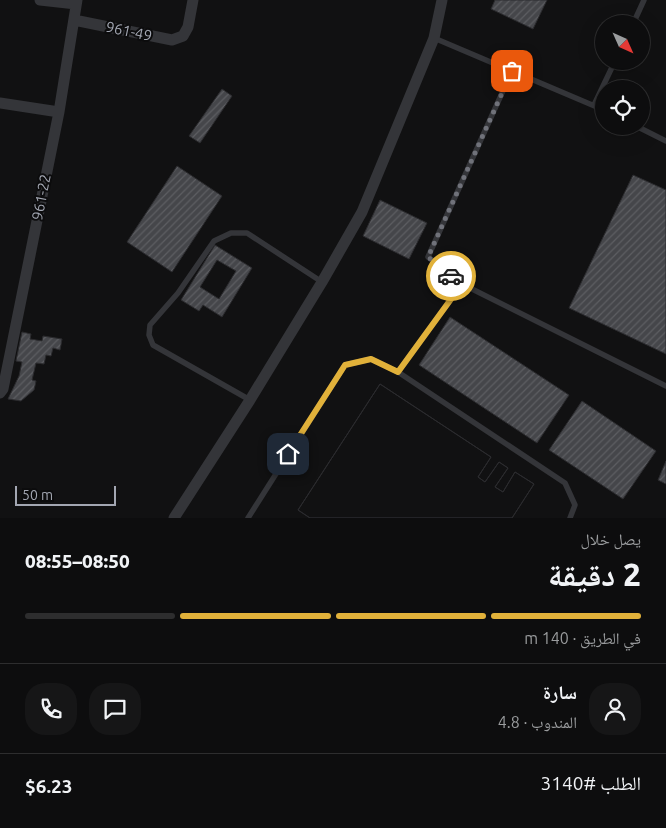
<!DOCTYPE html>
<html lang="ar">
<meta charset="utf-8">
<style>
body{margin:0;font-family:Ubuntu,"Noto Naskh Arabic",sans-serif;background:#161617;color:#f1f3f6;direction:rtl;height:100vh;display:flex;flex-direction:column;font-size:19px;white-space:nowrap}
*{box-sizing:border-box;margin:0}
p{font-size:16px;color:#9a9c9e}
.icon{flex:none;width:28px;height:28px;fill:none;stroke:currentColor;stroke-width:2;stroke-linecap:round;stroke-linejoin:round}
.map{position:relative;height:518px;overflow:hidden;direction:ltr}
.details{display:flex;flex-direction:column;background:#0d0d0e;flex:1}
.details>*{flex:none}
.needle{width:32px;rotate:135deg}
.controls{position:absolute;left:595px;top:15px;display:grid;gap:10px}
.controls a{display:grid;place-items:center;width:55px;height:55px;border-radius:50%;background:#0d0d0e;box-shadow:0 5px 20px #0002,0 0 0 1px #2d2d2e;font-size:25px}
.scale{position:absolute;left:15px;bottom:12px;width:101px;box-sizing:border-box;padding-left:5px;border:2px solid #a3a7b2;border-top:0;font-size:14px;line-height:18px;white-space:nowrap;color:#a3a7b2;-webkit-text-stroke:4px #0c0c0d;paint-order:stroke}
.pin{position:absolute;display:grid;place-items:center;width:42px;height:42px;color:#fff;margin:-21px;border-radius:10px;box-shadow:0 2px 8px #0006}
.courier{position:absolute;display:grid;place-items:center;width:50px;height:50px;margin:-25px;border:4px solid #e1b13a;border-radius:50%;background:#fff;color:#222;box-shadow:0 1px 6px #0007}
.overview em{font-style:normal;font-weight:800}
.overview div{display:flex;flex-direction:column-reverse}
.overview{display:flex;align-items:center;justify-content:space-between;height:85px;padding:0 25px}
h1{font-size:32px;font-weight:800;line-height:38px}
.bar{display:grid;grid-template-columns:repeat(4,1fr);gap:8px 5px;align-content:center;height:60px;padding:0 25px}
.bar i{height:6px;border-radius:4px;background:#2d2d2e}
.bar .on{background:#e1b13a}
.bar p{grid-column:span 4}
.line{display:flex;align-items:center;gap:12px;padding:0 25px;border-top:1px solid #2d2d2e}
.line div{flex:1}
.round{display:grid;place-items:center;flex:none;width:52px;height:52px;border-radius:20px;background:#161617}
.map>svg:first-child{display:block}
.building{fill:url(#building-hatch);stroke:#2b2b2e;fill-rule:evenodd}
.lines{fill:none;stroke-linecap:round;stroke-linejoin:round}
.lane{stroke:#343539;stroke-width:5.5}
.street{stroke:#343539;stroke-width:11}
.done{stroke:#70727a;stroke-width:5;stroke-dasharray:0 9}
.route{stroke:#e1b13a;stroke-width:6}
.labels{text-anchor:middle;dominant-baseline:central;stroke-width:4;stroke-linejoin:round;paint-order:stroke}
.street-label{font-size:15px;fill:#a3a7b2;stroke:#0c0c0d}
</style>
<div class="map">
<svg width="666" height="518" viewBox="0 0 666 518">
<defs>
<pattern id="building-hatch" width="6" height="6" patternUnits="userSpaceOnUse" patternTransform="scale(1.25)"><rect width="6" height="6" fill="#45464a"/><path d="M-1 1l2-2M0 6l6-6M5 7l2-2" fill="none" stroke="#5d5e62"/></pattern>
</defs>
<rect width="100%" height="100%" fill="#111112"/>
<!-- building -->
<path class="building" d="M495,0H547L533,29L491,9Z
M222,89L232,96L200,143L189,136Z
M177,166L222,196L172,272L127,242Z
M633,175L666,190V354L569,308Z
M380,200L427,223L409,259L363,236Z
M215,245L252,268L222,317L203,305L199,311L181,300ZM217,260L236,271L219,299L200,287Z
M450,317L569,395L537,443L419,365Z
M22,332L31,334L30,339L42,341L43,336L62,339L60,350L53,348L51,356L46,355L44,364L36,363L32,380L36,381L34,390L21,401L8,399L19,376L22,362L16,361Z
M380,384L491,457L478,477L485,482L499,462L508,468L495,487L503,492L515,472L534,484L512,518H310L298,510Z
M380,384L491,457L478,477L485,482L499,462L508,468L495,487L503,492L515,472L534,484L512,518H310L298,510Z
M582,401L656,451L623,499L549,450Z
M666,461V484L658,480Z"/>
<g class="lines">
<!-- lane -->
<path class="lane" d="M633,24L644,0
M434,38L604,110
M512,71L428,257L462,284L666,386
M594,105L615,61
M636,126L666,141
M398,372L462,284
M250,400L153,345L149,335L150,325L178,293L214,241L231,233H247L322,282
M248,518L345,365L371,359L398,372L565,483L575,505L570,518"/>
<!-- street -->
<path class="street" d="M40,0L76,4
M74,20L172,40L183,36L188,27L193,0
M0,103L59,112
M0,393L3,389L59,112L77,0
M174,518L250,400L322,282L362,212L434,38L442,0"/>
</g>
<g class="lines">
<!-- done -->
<path class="done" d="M451,276L428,257L512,71"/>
<!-- route -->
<path class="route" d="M288,454L345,365L371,359L398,372L462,284L451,276"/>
</g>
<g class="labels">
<!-- street labels -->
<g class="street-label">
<text transform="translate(129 31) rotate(12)">961-49</text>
<text transform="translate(41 197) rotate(-79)">961-22</text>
</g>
</g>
</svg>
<div class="controls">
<a><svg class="needle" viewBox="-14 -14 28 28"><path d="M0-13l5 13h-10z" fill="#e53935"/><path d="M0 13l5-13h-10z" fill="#9a9c9e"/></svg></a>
<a><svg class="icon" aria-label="locate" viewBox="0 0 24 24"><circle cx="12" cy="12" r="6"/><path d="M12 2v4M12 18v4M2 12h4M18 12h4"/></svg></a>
</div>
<div class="scale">50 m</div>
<div class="pin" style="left:512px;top:71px;background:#ea580c"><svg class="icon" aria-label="bag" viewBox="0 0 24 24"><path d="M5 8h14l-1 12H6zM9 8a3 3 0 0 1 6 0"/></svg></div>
<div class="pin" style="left:288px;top:454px;background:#1f2937"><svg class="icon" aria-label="home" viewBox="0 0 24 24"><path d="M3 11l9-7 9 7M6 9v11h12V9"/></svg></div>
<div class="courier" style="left:451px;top:276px"><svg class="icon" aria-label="car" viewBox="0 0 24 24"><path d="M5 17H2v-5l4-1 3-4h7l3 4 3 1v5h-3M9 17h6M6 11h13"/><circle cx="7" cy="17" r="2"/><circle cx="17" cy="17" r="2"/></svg></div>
</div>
<section class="details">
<div class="overview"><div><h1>2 دقيقة</h1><p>يصل خلال</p></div><em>08:50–08:55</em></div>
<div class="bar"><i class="on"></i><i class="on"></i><i class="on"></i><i></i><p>في الطريق · 140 m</p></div>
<div class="line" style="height:90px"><a class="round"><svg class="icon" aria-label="person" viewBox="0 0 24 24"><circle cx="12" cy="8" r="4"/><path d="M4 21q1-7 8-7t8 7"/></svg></a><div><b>سارة</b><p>المندوب · 4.8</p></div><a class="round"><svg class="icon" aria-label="chat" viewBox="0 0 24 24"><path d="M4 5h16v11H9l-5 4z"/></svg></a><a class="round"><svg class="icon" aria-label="phone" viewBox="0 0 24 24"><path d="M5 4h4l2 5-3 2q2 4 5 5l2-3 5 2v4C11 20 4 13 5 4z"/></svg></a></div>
<div class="line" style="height:65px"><div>الطلب #3140</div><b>$6.23</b></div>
</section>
